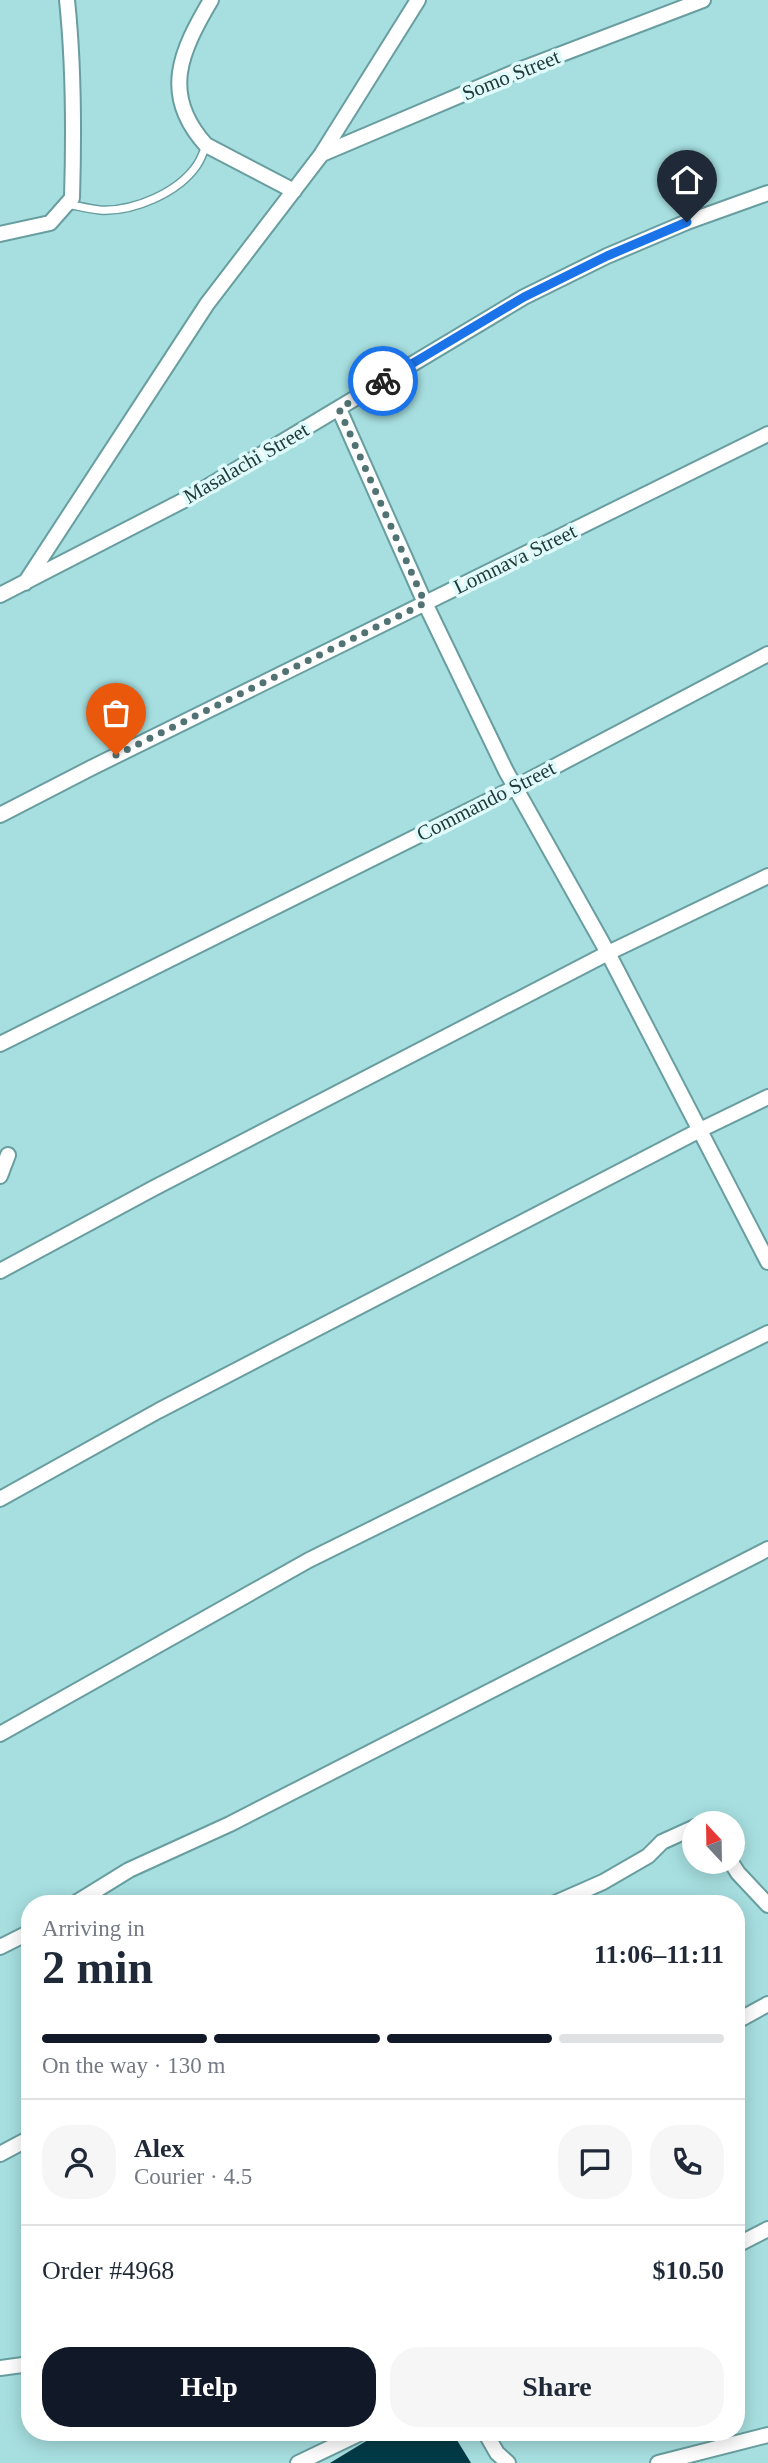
<!DOCTYPE html>
<meta charset="utf-8">
<style>
body{margin:0;font-family:"Times New Roman",serif;background:#f6f6f7;color:#1f2937;height:100vh;display:flex;flex-direction:column;font-size:26px;white-space:nowrap}
*{box-sizing:border-box;margin:0}
p{font-size:23px;color:#747a83}
.icon{flex:none;width:38px;height:38px;fill:none;stroke:currentColor;stroke-width:2;stroke-linecap:round;stroke-linejoin:round}
.map{position:relative;flex:1;overflow:hidden}
.side{position:absolute;left:21px;top:1895px;width:724px;height:546px;display:flex;flex-direction:column;background:#fff;border-radius:28px;box-shadow:0 4px 18px #0003}
.side>*{flex:none}
.needle{width:46px;rotate:338deg}
.buttons{position:absolute;left:682px;top:1811px;display:grid;gap:14px}
.buttons a{display:grid;place-items:center;width:63px;height:63px;border-radius:50%;background:#fff;box-shadow:0 4px 18px #0003;font-size:35px}
.pin{position:absolute;display:grid;place-items:center;width:60px;height:60px;color:#fff;margin:-72px -30px;border-radius:50% 50% 50% 0;rotate:-45deg;box-shadow:0 0 7px #0007}
.pin .icon{rotate:45deg}
.courier{position:absolute;display:grid;place-items:center;width:70px;height:70px;margin:-35px;border:5px solid #1a73e8;border-radius:50%;background:#fff;color:#222;box-shadow:0 2px 9px #0007}
.head em{font-style:normal;font-weight:700}
.head div{display:flex;flex-direction:column-reverse}
.head{display:flex;align-items:center;justify-content:space-between;height:119px;padding:0 21px}
h1{font-size:46px;font-weight:700;line-height:52px}
.bar{display:grid;grid-template-columns:repeat(4,1fr);gap:10px 7px;align-content:center;height:84px;padding:0 21px}
.bar i{height:9px;border-radius:5px;background:#e0e1e3}
.bar .on{background:#111827}
.bar p{grid-column:span 4}
.line{display:flex;align-items:center;gap:18px;padding:0 21px;border-top:2px solid #e0e1e3}
.line div{flex:1}
.round{display:grid;place-items:center;flex:none;width:74px;height:74px;border-radius:28px;background:#f6f6f7}
.cta{display:flex;gap:14px;margin-top:auto;padding:14px 21px}
.cta a{flex:1;height:80px;border-radius:28px;background:#111827;color:#fff;font-size:28px;font-weight:700;line-height:80px;text-align:center}
.cta a+a{background:#f6f6f7;color:#1f2937}
.map>svg:first-child{display:block}
.building{fill:#023b47}
.lines{fill:none;stroke-linecap:round;stroke-linejoin:round}
.service-casing{stroke:#689e9f;stroke-width:10}
.minor-casing{stroke:#689e9f;stroke-width:18}
.service{stroke:#fff;stroke-width:7}
.minor{stroke:#fff;stroke-width:14}
.done{stroke:#517373;stroke-width:7;stroke-dasharray:0 12.6}
.route{stroke:#1a73e8;stroke-width:9}
.labels{text-anchor:middle;dominant-baseline:central;stroke-width:7;stroke-linejoin:round;paint-order:stroke}
.street-label{font-size:21px;fill:#223939;stroke:#dffafb}
</style>
<div class="map">
<svg width="768" height="2463" viewBox="0 0 768 2463">
<rect width="100%" height="100%" fill="#a7dfe0"/>
<!-- building -->
<path class="building" d="M381,2432H452L471,2463H330Z"/>
<g class="lines">
<defs>
<path id="service" d="M67,204C78,206 89,209 100,210C133,212 178,193 197,165C201,159 204,151 206,145"/>
<path id="minor" d="M211,0C181,51 160,94 206,145L294,191
M322,154L522,69L703,0
M0,234L50,223L72,198C74,131 74,66 67,0
M339,409L425,603L506,771L608,953L768,1262
M25,583L207,304L321,155L418,0
M0,595L192,496L524,297L607,256L687,222L768,193
M0,815L91,768L768,434
M0,1044L514,788L768,654
M0,1176L8,1155
M0,1271L154,1188L608,953L768,876
M0,1499L158,1411L700,1130L768,1097
M0,1734L309,1560L768,1333
M731,1862L738,1873L768,1905
M74,1904L129,1870L230,1824L768,1549
M553,1904L603,1882L648,1856L662,1842L695,1827
M0,1947L30,1932
M737,2021L768,2004
M0,2154L30,2138
M737,2245L768,2229
M0,2368L30,2364
M485,2432L497,2453L508,2463
M298,2463L363,2432
M658,2463L768,2435"/>
</defs>
<!-- service casing -->
<use href="#service" class="service-casing"/>
<!-- minor casing -->
<use href="#minor" class="minor-casing"/>
<!-- service -->
<use href="#service" class="service"/>
<!-- minor -->
<use href="#minor" class="minor"/>
</g>
<g class="lines">
<!-- done -->
<path class="done" d="M116,755L425,603L339,409L383,381"/>
<!-- route -->
<path class="route" d="M383,381L524,297L607,256L687,222"/>
</g>
<g class="labels">
<!-- street labels -->
<g class="street-label">
<text transform="translate(511 75) rotate(-22)">Somo Street</text>
<text transform="translate(246 463) rotate(-30)">Masalachi Street</text>
<text transform="translate(515 559) rotate(-26)">Lomnava Street</text>
<text transform="translate(486 801) rotate(-27)">Commando Street</text>
</g>
</g>
</svg>
<div class="buttons">
<a><svg class="needle" viewBox="-14 -14 28 28"><path d="M0-13l5 13h-10z" fill="#e53935"/><path d="M0 13l5-13h-10z" fill="#747a83"/></svg></a>
</div>
<div class="pin" style="left:116px;top:755px;background:#ea580c"><svg class="icon" aria-label="bag" viewBox="0 0 24 24"><path d="M5 8h14l-1 12H6zM9 8a3 3 0 0 1 6 0"/></svg></div>
<div class="pin" style="left:687px;top:222px;background:#1f2937"><svg class="icon" aria-label="home" viewBox="0 0 24 24"><path d="M3 11l9-7 9 7M6 9v11h12V9"/></svg></div>
<div class="courier" style="left:383px;top:381px"><svg class="icon" aria-label="bike" viewBox="0 0 24 24"><circle cx="6" cy="16" r="4"/><circle cx="18" cy="16" r="4"/><path d="M6 16l4-8h5l3 8M10 8l3 8H6M13 5h3"/></svg></div>
<section class="side">
<div class="head"><div><h1>2 min</h1><p>Arriving in</p></div><em>11:06–11:11</em></div>
<div class="bar"><i class="on"></i><i class="on"></i><i class="on"></i><i></i><p>On the way · 130 m</p></div>
<div class="line" style="height:126px"><a class="round"><svg class="icon" aria-label="person" viewBox="0 0 24 24"><circle cx="12" cy="8" r="4"/><path d="M4 21q1-7 8-7t8 7"/></svg></a><div><b>Alex</b><p>Courier · 4.5</p></div><a class="round"><svg class="icon" aria-label="chat" viewBox="0 0 24 24"><path d="M4 5h16v11H9l-5 4z"/></svg></a><a class="round"><svg class="icon" aria-label="phone" viewBox="0 0 24 24"><path d="M5 4h4l2 5-3 2q2 4 5 5l2-3 5 2v4C11 20 4 13 5 4z"/></svg></a></div>
<div class="line" style="height:91px"><div>Order #4968</div><b>$10.50</b></div>
<div class="cta"><a>Help</a><a>Share</a></div>
</section>
</div>
